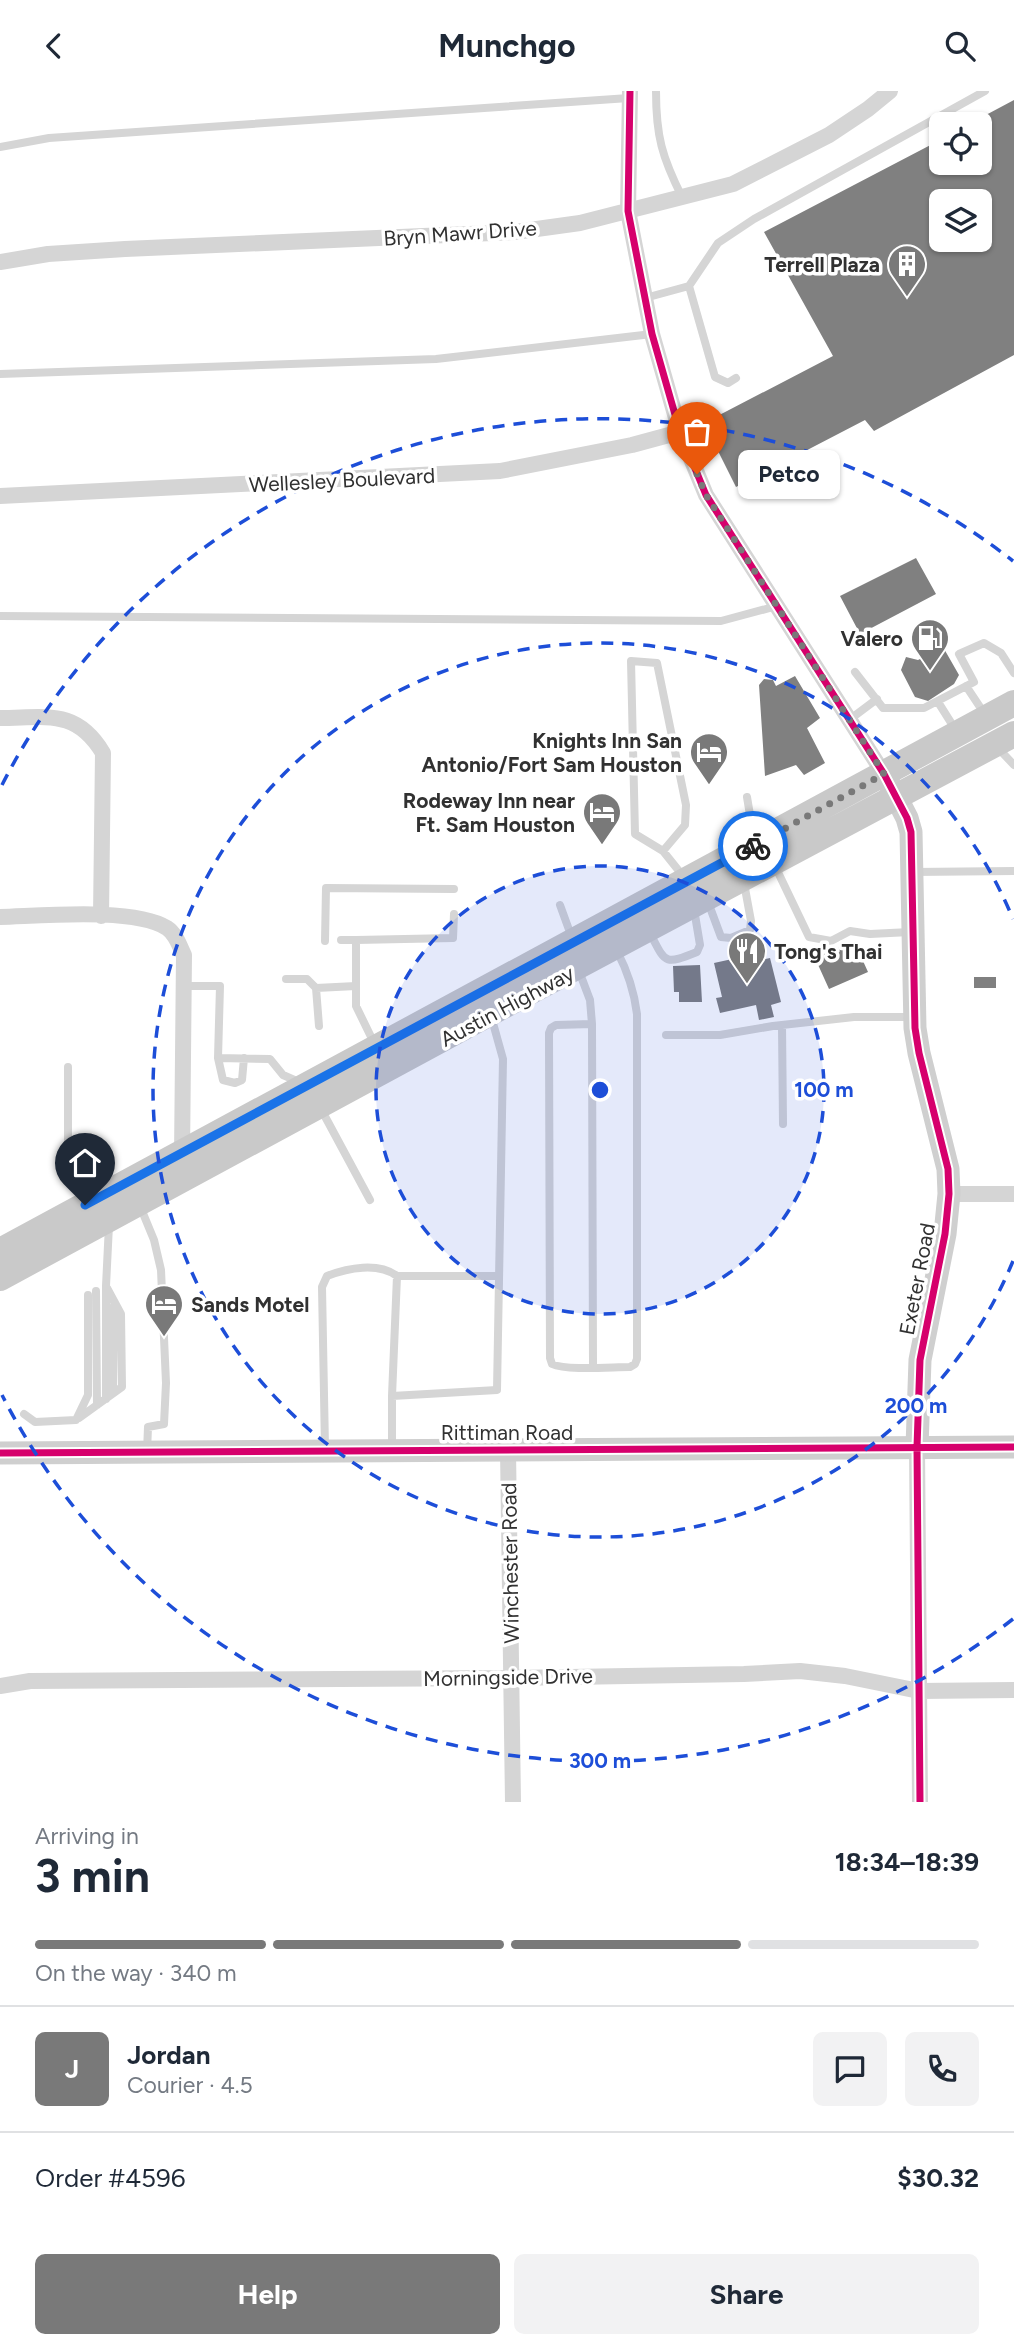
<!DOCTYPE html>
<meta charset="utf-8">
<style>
body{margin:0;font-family:Figtree,sans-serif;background:#f2f2f3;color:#1f2937;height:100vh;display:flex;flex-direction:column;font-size:26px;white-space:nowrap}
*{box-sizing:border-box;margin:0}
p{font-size:23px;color:#747a83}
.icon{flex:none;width:38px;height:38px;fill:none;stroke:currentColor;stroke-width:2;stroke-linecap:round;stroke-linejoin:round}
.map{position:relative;height:1711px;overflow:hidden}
.drawer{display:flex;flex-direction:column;background:#fff;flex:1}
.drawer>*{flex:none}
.tools{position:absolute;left:929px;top:21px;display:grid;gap:14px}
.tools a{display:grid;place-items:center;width:63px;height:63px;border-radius:10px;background:#fff;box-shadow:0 2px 5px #0004;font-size:35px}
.pin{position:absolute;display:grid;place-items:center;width:60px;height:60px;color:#fff;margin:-72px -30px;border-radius:50% 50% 50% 0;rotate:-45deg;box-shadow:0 0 7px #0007}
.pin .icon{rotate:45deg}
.courier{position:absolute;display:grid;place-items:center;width:70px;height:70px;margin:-35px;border:5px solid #1a73e8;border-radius:50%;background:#fff;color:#222;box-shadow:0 2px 9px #0007}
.bubble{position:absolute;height:49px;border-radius:10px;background:#fff;box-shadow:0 2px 5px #0004;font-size:23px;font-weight:700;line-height:49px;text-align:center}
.summary em{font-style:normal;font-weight:700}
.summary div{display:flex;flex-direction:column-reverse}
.summary{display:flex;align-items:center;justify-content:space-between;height:119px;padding:0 35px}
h1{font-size:46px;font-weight:700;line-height:52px}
.bar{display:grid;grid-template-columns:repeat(4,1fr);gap:10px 7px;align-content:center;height:84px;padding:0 35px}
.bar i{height:9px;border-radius:5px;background:#e0e1e3}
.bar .current{background:#797979}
.bar p{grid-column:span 4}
.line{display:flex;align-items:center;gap:18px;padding:0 35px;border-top:2px solid #e0e1e3}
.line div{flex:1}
.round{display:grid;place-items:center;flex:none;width:74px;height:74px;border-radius:10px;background:#f2f2f3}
.button{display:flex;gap:14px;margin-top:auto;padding:14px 35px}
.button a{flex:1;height:80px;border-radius:10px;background:#797979;color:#fff;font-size:28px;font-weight:700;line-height:80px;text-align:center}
.button a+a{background:#f2f2f3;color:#1f2937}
header{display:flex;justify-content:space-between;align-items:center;height:91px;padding:0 35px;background:#fff;font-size:32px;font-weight:700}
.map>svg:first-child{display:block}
.building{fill:#808080;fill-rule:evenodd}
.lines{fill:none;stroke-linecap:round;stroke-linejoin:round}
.lane{stroke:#d5d5d5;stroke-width:8}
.street{stroke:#d5d5d5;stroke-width:16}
.secondary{stroke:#cfcfcf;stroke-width:23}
.primary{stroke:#c9c9c9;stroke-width:26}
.cycleway-casing{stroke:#fff;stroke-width:11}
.cycleway{stroke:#d6006c;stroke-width:7}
.done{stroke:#797979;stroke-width:7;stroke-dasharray:0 12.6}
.route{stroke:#1a73e8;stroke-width:9}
.ring{fill:none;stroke:#1d4ed8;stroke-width:3.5;stroke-dasharray:12 9}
.labels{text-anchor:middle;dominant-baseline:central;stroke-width:7;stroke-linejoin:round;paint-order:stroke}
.street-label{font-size:21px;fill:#313131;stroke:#fff}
.poi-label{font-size:21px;font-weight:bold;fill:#313131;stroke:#fff;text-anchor:end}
.centre{fill:#1d4ed8;stroke:#fff;stroke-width:3.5}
.ring-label{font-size:21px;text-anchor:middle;font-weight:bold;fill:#1d4ed8;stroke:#fff;stroke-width:7;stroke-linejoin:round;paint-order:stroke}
</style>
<header><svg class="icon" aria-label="back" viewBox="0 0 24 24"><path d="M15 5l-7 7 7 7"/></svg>Munchgo<svg class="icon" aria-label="search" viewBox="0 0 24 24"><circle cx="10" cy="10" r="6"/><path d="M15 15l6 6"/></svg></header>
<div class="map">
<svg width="1014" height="1711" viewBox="0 0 1014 1711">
<rect width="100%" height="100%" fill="#fff"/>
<!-- building -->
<path class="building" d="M1014,9V264L874,340L865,329L736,396L704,332L833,265L764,141L942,48V72H980V33H969ZM942,110H980V149H942Z
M916,467L936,503L860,543L840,505Z
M931,551L943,556L959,584L954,593L928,610L915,606L901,579L906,566L918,569L926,565Z
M795,585L820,627L807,637L825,672L804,684L796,674L765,685L759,594L764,588L773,589L776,595Z
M854,850L868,881L829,898L815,867Z
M755,863L757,870L770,867L781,911L771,914L774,926L759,929L756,914L720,922L716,907L722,906L714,872Z
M700,874L702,911H679V901H674L673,875Z
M974,886H996V897H974Z"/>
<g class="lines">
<!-- lane -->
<path class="lane" d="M656,0C656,45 662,66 682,106
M0,56L49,47L629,7
M689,195L715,286L728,292L736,287
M645,207L689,195L718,152L754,128L985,0
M0,283L436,268L652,243
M0,525L721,530L777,515
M855,581L883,617H924L974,591L959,563L984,552L1001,562L1014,582
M966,595L986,625
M938,611L955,638
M849,629L877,608
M997,656L1014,674
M747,706L754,748
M663,760L685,734L686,714L657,572L631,570L635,743L663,760L683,785
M775,775L809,846L831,850L850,840L870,843L910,841
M913,781L1014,780
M708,811L721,846L731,847L750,839L751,830L744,792
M560,814L572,847
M650,842C666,873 664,874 697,861L700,854L694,818
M341,849H356
M325,850L326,797L454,798
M579,880L590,909L592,933
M286,888H307L316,897
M184,895H220L218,967L270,968L283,984L299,991
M782,934L783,1033
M319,935L316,897L356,895
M666,944H720L773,935L854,926H912
M375,954L356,915V849L453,847L454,823
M218,967L223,989L235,992L242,989L244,967
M68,976V1080L84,1111
M321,1018L370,1109
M140,1115L154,1149L161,1179L166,1292L164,1333L148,1336L147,1361
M397,1185H498
M96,1200L97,1314
M593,1276L592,933L556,934L551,937L549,942L550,1267L552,1273C567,1280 611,1276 630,1276L635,1273L637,1268V923C634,899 628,881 617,860
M113,1302L114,1214
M106,1308V1195L109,1134
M24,1323L35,1331L76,1329L88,1304V1204
M79,1327L122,1296L121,1223L107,1197
M325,1357L322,1196L327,1185C348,1177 378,1171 397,1185L392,1305
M392,1357V1305L497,1299L503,968L491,925"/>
<!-- street -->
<path class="street" d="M630,0L628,120L652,243L680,341L706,404L884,683
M0,171L48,163L125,158L515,141L580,132L733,93L829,44L868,18L890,0
M0,405L500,380L632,354L680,341
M0,627C46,627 76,617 103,662L101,825
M0,826C40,825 134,816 167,837C176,843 179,854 184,864L182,1066
M949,1103H1014
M917,1356L920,1711
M508,1359L513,1711
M0,1595L30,1590L512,1587L744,1583L800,1580L845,1585L919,1600L1014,1599"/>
<!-- secondary -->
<path class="secondary" d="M889,692L907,727L911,741L915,937L919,962L948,1078L949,1103L945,1143L920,1269L917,1356
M0,1362L1014,1356"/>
<!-- primary -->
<path class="primary" d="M0,1160L1014,612
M0,1187L490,922L1014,643"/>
<defs>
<path id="cycleway" d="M630,0L628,120L652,243L680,341L706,404L884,683L907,727L911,741L915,937L919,962L948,1078L949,1103L945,1143L920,1269L917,1356L920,1711
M0,1362L1014,1356"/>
</defs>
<!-- cycleway casing -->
<use href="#cycleway" class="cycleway-casing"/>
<!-- cycleway -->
<use href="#cycleway" class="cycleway"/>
</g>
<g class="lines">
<!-- done -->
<path class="done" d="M697,383L706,404L884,683L753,755"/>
<!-- route -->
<path class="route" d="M85,1114L753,755"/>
</g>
<!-- distance rings -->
<circle cx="600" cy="999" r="224" fill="#1d4ed8" fill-opacity=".12"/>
<g class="ring">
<circle cx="600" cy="999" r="224"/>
<path d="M1013 1170A447 447 0 1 1 1013 828"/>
<path d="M1013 1528A671 671 0 0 1 2 1304M2 694A671 671 0 0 1 1013 470"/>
</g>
<!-- icons -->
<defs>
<symbol id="building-pin" viewBox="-11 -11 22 30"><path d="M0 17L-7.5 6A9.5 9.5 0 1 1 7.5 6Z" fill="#797979" stroke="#fff"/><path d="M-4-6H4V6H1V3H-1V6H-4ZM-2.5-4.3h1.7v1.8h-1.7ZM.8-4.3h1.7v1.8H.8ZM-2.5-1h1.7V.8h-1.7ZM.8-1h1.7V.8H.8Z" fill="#fff"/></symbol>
<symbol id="fuel-pin" viewBox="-11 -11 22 30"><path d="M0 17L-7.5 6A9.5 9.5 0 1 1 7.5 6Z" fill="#797979" stroke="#fff"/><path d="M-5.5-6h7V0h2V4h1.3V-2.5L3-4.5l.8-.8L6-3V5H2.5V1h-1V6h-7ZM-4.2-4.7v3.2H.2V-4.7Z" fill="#fff"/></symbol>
<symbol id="hotel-pin" viewBox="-11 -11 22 30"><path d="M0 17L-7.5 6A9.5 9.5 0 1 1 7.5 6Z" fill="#797979" stroke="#fff"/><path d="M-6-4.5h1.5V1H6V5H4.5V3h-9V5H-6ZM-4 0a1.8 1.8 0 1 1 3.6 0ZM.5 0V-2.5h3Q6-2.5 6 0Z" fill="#fff"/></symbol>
<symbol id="restaurant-pin" viewBox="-11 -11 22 30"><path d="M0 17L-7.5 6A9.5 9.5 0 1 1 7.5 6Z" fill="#797979" stroke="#fff"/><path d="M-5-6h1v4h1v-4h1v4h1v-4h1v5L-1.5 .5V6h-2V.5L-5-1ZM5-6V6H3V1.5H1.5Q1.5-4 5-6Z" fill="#fff"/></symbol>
</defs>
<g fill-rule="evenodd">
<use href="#building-pin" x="885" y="151" width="44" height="60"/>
<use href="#fuel-pin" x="908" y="525" width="44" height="60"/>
<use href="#hotel-pin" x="687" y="639" width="44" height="60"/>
<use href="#hotel-pin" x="580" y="699" width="44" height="60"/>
<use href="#restaurant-pin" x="725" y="838" width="44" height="60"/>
<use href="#hotel-pin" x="142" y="1191" width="44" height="60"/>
</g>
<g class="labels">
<!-- street labels -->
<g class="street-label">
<text transform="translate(460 142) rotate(-4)">Bryn Mawr Drive</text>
<text transform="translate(342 389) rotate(-3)">Wellesley Boulevard</text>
<text transform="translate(507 915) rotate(-28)">Austin Highway</text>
<text transform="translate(917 1188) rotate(-79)">Exeter Road</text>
<text x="507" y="1341">Rittiman Road</text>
<text transform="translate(510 1472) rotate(-91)">Winchester Road</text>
<text transform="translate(508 1586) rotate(-1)">Morningside Drive</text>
</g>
<!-- poi labels -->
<g class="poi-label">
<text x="880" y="173">Terrell Plaza</text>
<text x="903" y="547">Valero</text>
<text x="682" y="649">Knights Inn San<tspan x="682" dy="24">Antonio/Fort Sam Houston</tspan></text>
<text x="575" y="709">Rodeway Inn near<tspan x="575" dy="24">Ft. Sam Houston</tspan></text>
<text x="774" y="860" text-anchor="start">Tong's Thai</text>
<text x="191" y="1213" text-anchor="start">Sands Motel</text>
</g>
</g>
<circle cx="600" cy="999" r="10" class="centre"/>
<g class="ring-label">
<text x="824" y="1006">100 m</text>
<text x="916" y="1322">200 m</text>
<text x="600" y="1677">300 m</text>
</g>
</svg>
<div class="tools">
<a><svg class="icon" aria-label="locate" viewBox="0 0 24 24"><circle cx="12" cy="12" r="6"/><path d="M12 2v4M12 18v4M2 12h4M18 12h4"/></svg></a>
<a><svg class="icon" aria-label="layers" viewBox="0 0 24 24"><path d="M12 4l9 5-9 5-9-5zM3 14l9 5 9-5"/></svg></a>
</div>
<div class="pin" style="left:697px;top:383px;background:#ea580c"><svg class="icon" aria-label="bag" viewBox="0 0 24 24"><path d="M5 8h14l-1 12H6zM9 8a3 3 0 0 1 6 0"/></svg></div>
<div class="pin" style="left:85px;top:1114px;background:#1f2937"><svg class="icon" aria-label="home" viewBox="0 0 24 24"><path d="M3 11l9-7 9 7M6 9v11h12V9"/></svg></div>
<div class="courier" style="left:753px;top:755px"><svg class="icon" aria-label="bike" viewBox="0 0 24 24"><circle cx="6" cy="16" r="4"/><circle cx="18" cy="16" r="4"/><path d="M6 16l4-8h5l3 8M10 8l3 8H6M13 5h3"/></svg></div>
<div class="bubble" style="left:738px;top:359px;width:102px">Petco</div>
</div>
<section class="drawer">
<div class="summary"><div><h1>3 min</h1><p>Arriving in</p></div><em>18:34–18:39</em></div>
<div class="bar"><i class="current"></i><i class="current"></i><i class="current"></i><i></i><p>On the way · 340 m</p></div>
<div class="line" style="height:126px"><b class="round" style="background:#797979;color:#fff">J</b><div><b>Jordan</b><p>Courier · 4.5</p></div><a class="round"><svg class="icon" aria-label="chat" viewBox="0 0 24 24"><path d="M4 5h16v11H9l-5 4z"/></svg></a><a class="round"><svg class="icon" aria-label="phone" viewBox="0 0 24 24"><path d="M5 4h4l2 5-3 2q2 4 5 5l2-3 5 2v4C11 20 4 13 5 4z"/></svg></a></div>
<div class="line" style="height:91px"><div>Order #4596</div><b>$30.32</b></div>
<div class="button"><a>Help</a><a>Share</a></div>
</section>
